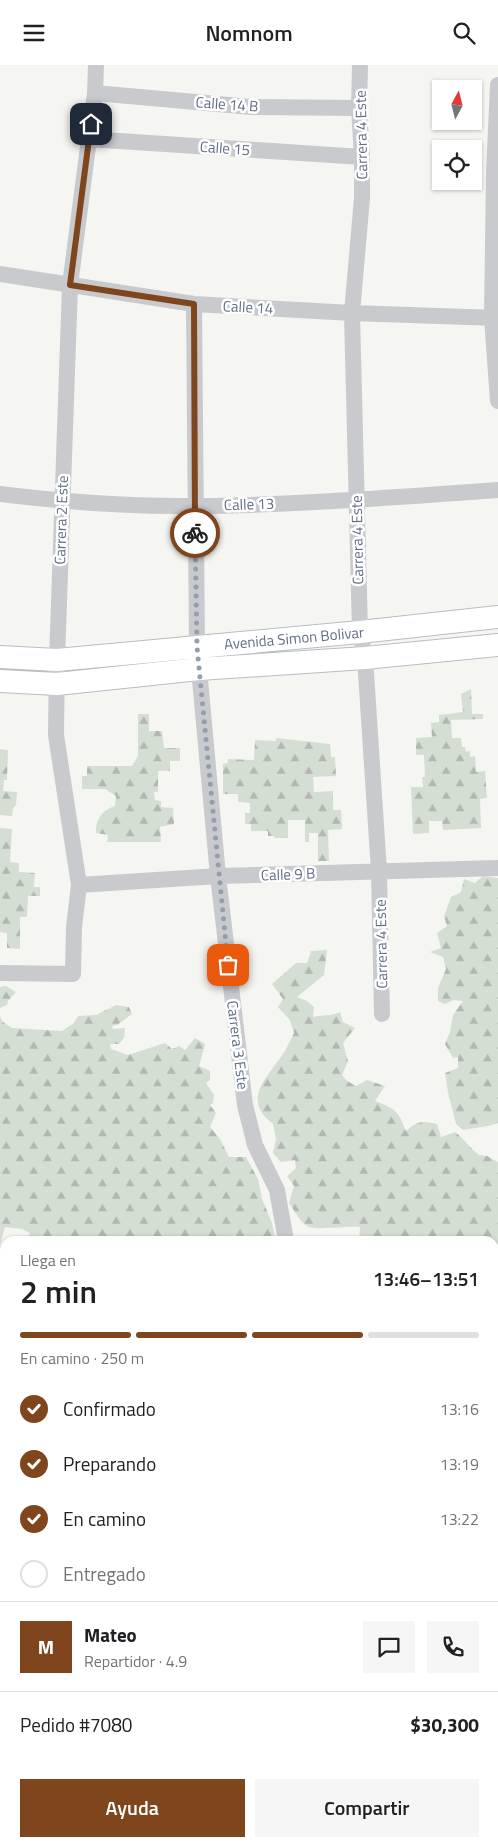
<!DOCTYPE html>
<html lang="es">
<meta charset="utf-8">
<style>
body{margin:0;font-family:"Titillium Web",sans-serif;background:#f6f6f6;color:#202124;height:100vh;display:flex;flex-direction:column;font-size:19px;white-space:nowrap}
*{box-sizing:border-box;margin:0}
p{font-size:16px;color:#757577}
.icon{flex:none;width:28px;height:28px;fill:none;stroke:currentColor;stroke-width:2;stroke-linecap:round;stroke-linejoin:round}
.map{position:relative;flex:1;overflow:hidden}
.side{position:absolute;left:0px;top:1171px;width:499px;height:611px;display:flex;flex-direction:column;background:#fff;border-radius:15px 15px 0 0;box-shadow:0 1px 4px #0004}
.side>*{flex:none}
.needle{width:32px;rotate:7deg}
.buttons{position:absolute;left:432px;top:15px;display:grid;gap:10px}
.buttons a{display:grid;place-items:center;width:50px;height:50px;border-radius:0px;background:#fff;box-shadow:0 1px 4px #0004;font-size:25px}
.pin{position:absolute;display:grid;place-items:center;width:42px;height:42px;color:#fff;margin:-21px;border-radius:10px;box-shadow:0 2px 8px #0006}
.courier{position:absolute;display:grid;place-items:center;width:50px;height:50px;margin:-25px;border:4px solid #7f451d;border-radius:50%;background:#fff;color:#222;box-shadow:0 1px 6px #0007}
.summary em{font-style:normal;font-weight:600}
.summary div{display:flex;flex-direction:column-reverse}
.summary{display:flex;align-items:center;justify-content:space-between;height:85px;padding:0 20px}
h1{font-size:32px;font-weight:600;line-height:38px}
.bar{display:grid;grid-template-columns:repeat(4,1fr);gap:8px 5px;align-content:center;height:60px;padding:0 20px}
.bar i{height:6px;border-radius:4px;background:#e0e0e0}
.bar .on{background:#7f451d}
.bar p{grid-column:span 4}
.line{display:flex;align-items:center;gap:12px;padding:0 20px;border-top:1px solid #e0e0e0}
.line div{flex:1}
.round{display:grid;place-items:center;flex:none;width:52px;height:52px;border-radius:0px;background:#f6f6f6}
ol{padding:0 20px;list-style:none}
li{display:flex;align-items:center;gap:15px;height:55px}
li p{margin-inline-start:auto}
li .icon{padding:5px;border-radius:50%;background:#7f451d;color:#fff;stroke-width:4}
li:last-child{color:#757577}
li i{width:28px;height:28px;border:2px solid #e0e0e0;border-radius:50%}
.action{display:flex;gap:10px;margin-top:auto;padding:10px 20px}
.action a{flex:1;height:58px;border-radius:0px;background:#7f451d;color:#fff;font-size:20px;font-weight:600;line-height:58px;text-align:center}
.action a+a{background:#f6f6f6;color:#202124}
header{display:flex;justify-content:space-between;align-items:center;height:65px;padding:0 20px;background:#fff;font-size:22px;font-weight:600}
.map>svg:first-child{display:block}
.forest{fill:url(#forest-firs)}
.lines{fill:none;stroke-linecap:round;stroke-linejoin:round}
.secondary-casing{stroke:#b9bdc3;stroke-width:24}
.street{stroke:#c8cace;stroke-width:16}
.secondary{stroke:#fff;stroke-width:22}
.done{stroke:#959eac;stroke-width:5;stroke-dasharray:0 9}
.route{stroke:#7f451d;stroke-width:6}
.labels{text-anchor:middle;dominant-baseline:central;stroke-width:5;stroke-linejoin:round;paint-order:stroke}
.street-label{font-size:15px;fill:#626f86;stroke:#fff}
</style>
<header><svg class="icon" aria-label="menu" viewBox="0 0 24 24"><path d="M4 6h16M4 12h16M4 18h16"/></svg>Nomnom<svg class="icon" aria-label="search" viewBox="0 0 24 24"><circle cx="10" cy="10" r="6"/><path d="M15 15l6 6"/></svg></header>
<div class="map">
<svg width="498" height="1782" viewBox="0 0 498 1782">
<defs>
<pattern id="forest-firs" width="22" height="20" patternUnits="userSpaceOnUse" patternTransform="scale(1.25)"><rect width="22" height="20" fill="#d5ded3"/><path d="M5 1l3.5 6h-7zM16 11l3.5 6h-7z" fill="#b0b8b1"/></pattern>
</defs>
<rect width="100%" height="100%" fill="#f5f6f2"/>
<!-- forest -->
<path class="forest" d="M471,624L472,649H483V654L451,655L452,673H461L462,682H465L466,687L470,686V692L475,691L476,707L485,706L487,733L480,734L481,763L443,765L442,756H429V768L413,769L411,722H423L422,712H425L424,690H416V673L432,672L431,658L439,657V650L463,647L461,629Z
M138,649H149V666H162L164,683H180V696H170V706H158V727H154L155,735L161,736V742L173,743L174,759L160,762L161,777H107L108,770L96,768C95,754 103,745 115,741L116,731L105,724H82V711H87V701H132L138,691Z
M276,673L330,679L331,692H335L336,711L313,712L314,727L333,726V745H341L342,764L328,765L329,796H318V768H309V777H305V755H288V773H275L274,771H268V766H251V759H245V748H250V738L238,737V729H223V699L228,698V694L254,695L255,675L276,676Z
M0,684L8,685L7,715H4L3,726L17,727L16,740L13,743L12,751L0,750Z
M0,763L12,764L10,797L19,798V807L35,808L34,822H40V831H28L27,852H20V884L7,883V868L0,867Z
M483,811L498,813V1058L488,1061L463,1065L456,1059L448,1027L445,1008L458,1003V992L453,993L445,979L450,967L453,950L463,936L453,935L445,939L438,936V923L446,904L443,892L430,887L441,883L437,868L447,861L444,851L451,832L461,827L464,814L475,818Z
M327,885L324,910L297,932L307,936L314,942L313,952C323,949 331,952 340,947L343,957L355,963L343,978L348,996L342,1010L347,1016L356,1021L367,1015L385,1021L375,1036C396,1044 398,1046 406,1066C417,1056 422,1056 437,1059L441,1072L455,1067C464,1074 470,1083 479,1090L487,1091L498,1097V1261L494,1265V1176H359L360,1162C348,1161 315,1165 309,1162C300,1158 295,1146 289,1138L294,1121L287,1111L296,1103L295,1095L281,1097L273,1088L276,1074L273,1059C239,1034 270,1010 285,986C288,980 291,974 294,968L290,955L278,942L283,934L272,919L296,898H307L311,886Z
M6,921L16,927L8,936L7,940L0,943V922Z
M116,940L129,942L132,949L117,960L112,961L113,964L125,963L124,973L119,979H110L111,984L128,990L165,978L172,984L179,981L185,985L195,973L205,979L199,1001L210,1006V1015L206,1018L214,1030L213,1038L210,1040L216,1048L210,1062L220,1074L229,1092H246L258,1114L262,1134L272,1158L276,1176H28L27,1175L30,1168L22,1164L5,1162L0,1180V951L3,957L12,963L62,966L74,958L78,951L96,950Z"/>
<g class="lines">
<defs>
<path id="secondary" d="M0,592L57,595L360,567L498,552
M0,616L57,619L199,604L365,593L498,580"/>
</defs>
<!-- secondary casing -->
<use href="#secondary" class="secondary-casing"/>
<!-- street -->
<path class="street" d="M360,0L359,43L362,92V133L352,248L360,567L365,593L379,806L382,949
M498,20L494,106L492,253L498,336
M95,28L251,42L359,43
M89,74L362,92
M0,209L194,239L352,248L498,253
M194,239L197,582L218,811L245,1040L255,1080L277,1125L286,1176
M0,429C65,437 131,442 196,441C297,440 398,432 498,425
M79,820L218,811L498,803
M0,908L73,909L74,862L79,820L56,670L57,595L70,220L95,28L96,0
M0,1205L5,1207
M494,1324H498
M0,1330H5
M494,1429H498
M0,1439H5
M0,1540H5
M0,1648H5
M494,1761H498
M186,1778V1782
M291,1782V1778"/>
<!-- secondary -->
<use href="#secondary" class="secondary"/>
</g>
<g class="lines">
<!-- done -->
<path class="done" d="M195,468L197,582L228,900"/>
<!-- route -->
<path class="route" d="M91,59L70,220L194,239L195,468"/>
</g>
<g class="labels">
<!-- street labels -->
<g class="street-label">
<text transform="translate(227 39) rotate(4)">Calle 14 B</text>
<text transform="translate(361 70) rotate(-91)">Carrera 4 Este</text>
<text transform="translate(225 83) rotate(4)">Calle 15</text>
<text transform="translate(248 242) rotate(3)">Calle 14</text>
<text transform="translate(249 439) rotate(-2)">Calle 13</text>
<text transform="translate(61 455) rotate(-88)">Carrera 2 Este</text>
<text transform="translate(357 475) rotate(-91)">Carrera 4 Este</text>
<text transform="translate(294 573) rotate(-5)">Avenida Simon Bolivar</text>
<text transform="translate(288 809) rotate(-2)">Calle 9 B</text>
<text transform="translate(381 879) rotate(-91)">Carrera 4 Este</text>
<text transform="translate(238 980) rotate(83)">Carrera 3 Este</text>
</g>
</g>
</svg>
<div class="buttons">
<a><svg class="needle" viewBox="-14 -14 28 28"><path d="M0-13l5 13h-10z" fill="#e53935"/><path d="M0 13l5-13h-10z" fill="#757577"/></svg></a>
<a><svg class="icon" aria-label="locate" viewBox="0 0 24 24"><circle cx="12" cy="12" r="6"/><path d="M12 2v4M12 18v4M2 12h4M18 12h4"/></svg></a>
</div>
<div class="pin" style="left:228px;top:900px;background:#ea580c"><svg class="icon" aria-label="bag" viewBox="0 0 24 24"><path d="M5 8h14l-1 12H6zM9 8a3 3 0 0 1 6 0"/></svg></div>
<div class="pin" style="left:91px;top:59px;background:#1f2937"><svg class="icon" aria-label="home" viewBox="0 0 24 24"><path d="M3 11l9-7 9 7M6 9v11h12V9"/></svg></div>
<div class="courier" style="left:195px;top:468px"><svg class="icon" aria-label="bike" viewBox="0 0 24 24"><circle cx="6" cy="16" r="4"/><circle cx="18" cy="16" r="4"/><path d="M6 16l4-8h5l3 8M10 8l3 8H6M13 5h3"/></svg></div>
<section class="side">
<div class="summary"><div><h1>2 min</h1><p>Llega en</p></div><em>13:46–13:51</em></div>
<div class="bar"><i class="on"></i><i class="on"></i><i class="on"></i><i></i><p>En camino · 250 m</p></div>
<ol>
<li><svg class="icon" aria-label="check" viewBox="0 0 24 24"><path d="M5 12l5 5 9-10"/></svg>Confirmado<p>13:16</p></li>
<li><svg class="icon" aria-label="check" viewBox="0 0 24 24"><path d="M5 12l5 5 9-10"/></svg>Preparando<p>13:19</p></li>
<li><svg class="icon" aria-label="check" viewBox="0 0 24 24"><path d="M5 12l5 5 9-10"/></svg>En camino<p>13:22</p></li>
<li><i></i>Entregado</li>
</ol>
<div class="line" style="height:90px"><b class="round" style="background:#7f451d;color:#fff">M</b><div><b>Mateo</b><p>Repartidor · 4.9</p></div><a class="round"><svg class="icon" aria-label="chat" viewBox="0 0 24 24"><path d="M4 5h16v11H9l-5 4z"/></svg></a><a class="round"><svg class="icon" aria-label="phone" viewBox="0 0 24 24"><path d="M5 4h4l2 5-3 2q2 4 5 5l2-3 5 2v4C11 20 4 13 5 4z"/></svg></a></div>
<div class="line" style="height:65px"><div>Pedido #7080</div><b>$30,300</b></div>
<div class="action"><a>Ayuda</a><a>Compartir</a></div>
</section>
</div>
